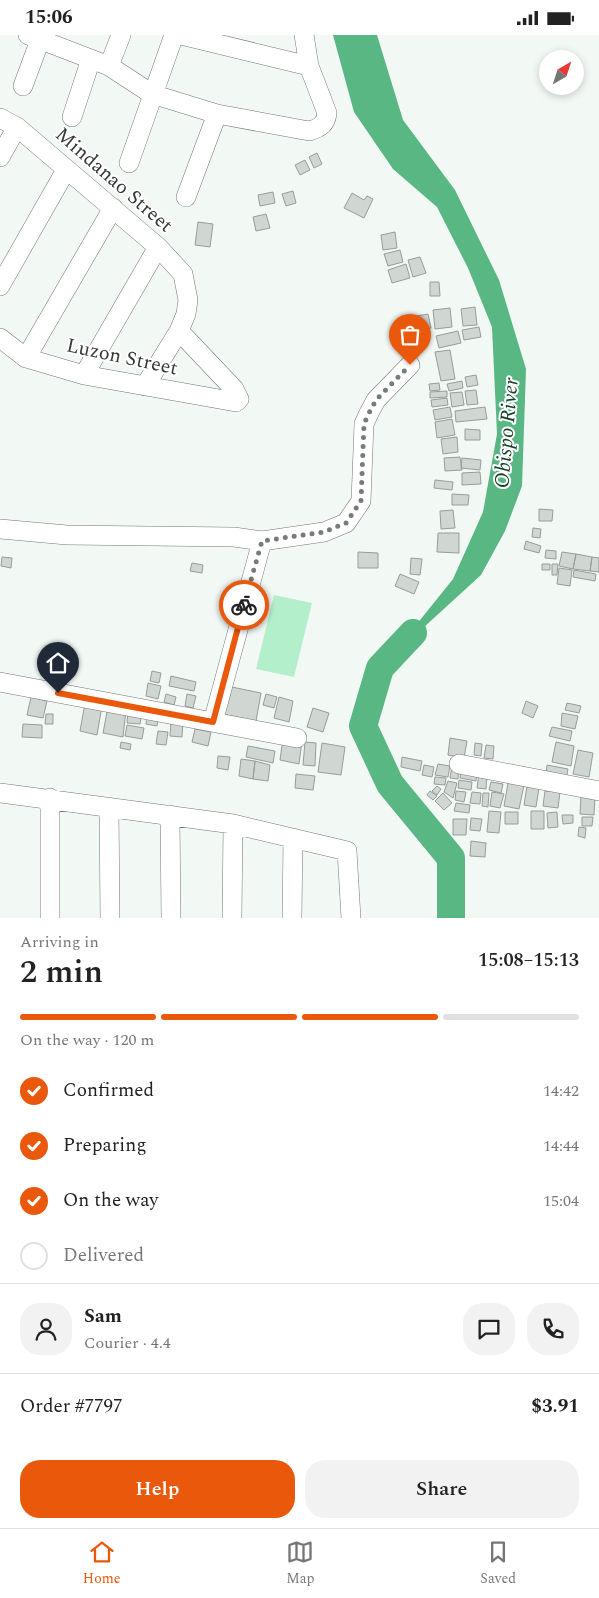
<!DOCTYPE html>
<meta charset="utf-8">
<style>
body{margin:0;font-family:Spectral,serif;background:#f2f2f2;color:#222;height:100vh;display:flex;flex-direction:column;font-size:19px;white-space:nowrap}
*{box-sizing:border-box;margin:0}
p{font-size:16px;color:#767676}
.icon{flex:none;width:28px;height:28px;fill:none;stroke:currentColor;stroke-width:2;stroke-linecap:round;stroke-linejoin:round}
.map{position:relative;height:883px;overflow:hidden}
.sheet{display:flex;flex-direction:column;background:#fff;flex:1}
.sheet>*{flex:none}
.needle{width:32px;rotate:39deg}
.controls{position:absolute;left:539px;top:15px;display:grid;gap:10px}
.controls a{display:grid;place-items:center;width:45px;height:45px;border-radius:50%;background:#fff;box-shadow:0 2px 8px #0003;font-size:25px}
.pin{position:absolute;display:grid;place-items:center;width:42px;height:42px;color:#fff;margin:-51px -21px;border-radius:50% 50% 50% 0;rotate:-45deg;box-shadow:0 0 5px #0007}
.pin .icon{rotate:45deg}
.courier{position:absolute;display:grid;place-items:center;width:50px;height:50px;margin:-25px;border:4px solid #ea580c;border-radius:50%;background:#fff;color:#222;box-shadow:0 1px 6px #0007}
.summary em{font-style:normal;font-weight:600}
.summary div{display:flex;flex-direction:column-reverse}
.summary{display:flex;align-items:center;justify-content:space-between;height:85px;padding:0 20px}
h1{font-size:32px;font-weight:600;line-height:38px}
.bar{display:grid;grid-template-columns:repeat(4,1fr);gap:8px 5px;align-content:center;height:60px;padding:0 20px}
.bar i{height:6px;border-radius:4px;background:#e0e0e0}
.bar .active{background:#ea580c}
.bar p{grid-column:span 4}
.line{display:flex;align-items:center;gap:12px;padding:0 20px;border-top:1px solid #e0e0e0}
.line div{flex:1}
.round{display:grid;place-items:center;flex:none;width:52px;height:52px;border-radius:20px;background:#f2f2f2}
ol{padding:0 20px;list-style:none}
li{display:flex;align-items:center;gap:15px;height:55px}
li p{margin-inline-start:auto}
li .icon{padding:5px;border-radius:50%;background:#ea580c;color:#fff;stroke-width:4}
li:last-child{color:#767676}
li i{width:28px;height:28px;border:2px solid #e0e0e0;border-radius:50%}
.button{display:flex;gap:10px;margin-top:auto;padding:10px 20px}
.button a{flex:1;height:58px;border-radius:20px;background:#ea580c;color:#fff;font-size:20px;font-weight:600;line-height:58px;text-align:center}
.button a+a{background:#f2f2f2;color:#222}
.status{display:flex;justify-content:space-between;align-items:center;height:35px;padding:0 25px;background:#fff;direction:ltr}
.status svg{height:14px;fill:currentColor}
.dock{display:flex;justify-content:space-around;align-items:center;height:70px;border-top:1px solid #e0e0e0;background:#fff;font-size:14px;color:#767676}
.dock a{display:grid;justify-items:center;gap:2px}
.dock .active{color:#ea580c}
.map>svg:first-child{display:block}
.green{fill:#b4efcb}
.water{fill:#59b784}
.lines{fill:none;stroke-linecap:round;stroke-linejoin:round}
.river{stroke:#59b784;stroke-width:28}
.building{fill:#d0d6d2;stroke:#979d99}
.minor-casing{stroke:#737875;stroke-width:20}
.minor{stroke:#fff;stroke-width:19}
.done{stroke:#787c79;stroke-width:5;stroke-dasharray:0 9}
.route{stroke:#ea580c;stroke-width:6}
.labels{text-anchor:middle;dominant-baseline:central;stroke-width:4;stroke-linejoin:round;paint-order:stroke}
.street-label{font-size:20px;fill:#363937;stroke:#fff}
.water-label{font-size:21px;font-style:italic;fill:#18402b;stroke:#fff}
</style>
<div class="status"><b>15:06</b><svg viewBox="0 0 49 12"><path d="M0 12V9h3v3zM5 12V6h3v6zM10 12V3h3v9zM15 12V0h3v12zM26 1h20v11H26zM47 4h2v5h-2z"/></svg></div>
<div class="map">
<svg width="599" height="883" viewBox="0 0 599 883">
<rect width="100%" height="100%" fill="#f2f8f4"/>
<!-- green -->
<path class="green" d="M274,560L312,568L294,642L256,634Z"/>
<!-- water -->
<path class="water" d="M333,0H377L403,85L455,155L499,245L526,334L522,451L505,496L481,540L388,625L453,544L483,477L497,399L492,292L468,233L437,172L393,134L354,77Z"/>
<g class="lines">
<!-- river -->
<path class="river" d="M413,598L380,633L363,691L390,749L451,823V883"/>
</g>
<!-- building -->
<path class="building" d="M317,118L322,129L314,133L309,122Z
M305,125L310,135L300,140L295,130Z
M293,156L296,168L286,171L282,159Z
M273,157L275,168L260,171L258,160Z
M352,158L364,165L367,161L373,164L364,183L344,173Z
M266,179L270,193L256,196L253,182Z
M198,187L213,189L210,212L195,210Z
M395,197L397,213L383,215L381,200Z
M400,215L403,227L388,231L384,219Z
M420,222L426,238L413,242L408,225Z
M406,229L410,243L392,248L388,235Z
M430,247H439L440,261H430Z
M475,272L477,290L463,291L461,274Z
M450,273L452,292L435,294L433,275Z
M428,279L431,293L414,297L411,282Z
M479,292L481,302L464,305L462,295Z
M458,296L461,308L439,313L436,301Z
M450,315L455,344L441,346L435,317Z
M476,340L478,350L467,352L465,342Z
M462,346L463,353L449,356L447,349Z
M439,348L440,355L430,356L429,349Z
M476,355L478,369L467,370L465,356Z
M447,356V362L430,363V357Z
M462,357L464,370L452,372L450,358Z
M447,363L448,370L432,372L431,365Z
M450,372L452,382L435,385L433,375Z
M485,372L487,384L456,387L455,376Z
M452,384L455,400L437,403L435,387Z
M465,394L480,395V405H465Z
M457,402L458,417L443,419L441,404Z
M460,422L462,435L445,436L444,423Z
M462,423L481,425L480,435L461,433Z
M480,437L481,449L462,450V438Z
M435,445L453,447L452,455L434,453Z
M452,459L469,460L468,470H452Z
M539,474L553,475L552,486H539Z
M453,475L455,493L441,494L440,476Z
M533,493L541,494L540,503L532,502Z
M438,498H459V518L437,517Z
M526,506L541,511L539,518L524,514Z
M546,515L556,516V524L545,523Z
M358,517L378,518V533H358Z
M562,517L576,519L573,534L559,531Z
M576,519L592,522L590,536L573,534Z
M2,522L12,523L11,533L1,531Z
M592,522L599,523V537L590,536Z
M411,523L422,524L420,540L410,539Z
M192,528L203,530L202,538L190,536Z
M542,529H550V535H542Z
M552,529H558L557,540H552Z
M559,533L572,535L570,551L557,549Z
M574,535L596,539L595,546L573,542Z
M400,539L419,547L414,559L395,551Z
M152,636L161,638L159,648L150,646Z
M171,641L196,647L194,656L169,651Z
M148,648L161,651L158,664L146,661Z
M227,651L261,658L256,686L221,679Z
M166,659L176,662L174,670L164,667Z
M187,659L196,661L193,673L185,671Z
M266,659L277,662L274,673L263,670Z
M31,662L47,666L43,683L27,680Z
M279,662L293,666L289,687L274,683Z
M526,666L538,671L533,683L522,678Z
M85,668L102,671L97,700L80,696Z
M567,668L581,671L579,678L565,675Z
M108,672L126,675L123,702L103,698Z
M313,673L329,678L323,697L307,692Z
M128,675L142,677L140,689L127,688Z
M562,678L578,681L575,694L561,691Z
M46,679H53V689H45Z
M147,679L159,680L157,691L146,689Z
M171,686L183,687L182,702L170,701Z
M23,689L42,690V703L22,702Z
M127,690L144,693L142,704L125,701Z
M552,692L572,696L570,706L549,701Z
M195,694L211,697L208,711L192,707Z
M158,696L168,697L166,710L156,709Z
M283,703L302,706L299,729L280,725Z
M450,703L467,706L464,723L448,720Z
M121,707L131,709L130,715L120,713Z
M305,707L316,708L315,731L303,730Z
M556,707L574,711L571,731L552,727Z
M322,708L345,712L341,740L318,737Z
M475,708L482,709L481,721L474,720Z
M486,710L494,711L493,724L484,723Z
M248,711L275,716L273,728L246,722Z
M578,715L593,718L589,742L573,739Z
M218,721L230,722L228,735L217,733Z
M402,722L422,726L420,736L401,732Z
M241,724L255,726L253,744L239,741Z
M255,726L270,730L268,746L253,744Z
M438,729L450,731L448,742L435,740Z
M424,730L434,732L432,742L422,740Z
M547,730L568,734L566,745L546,740Z
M452,731L459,732L458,744L450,743Z
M461,733L477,735L476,746L460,743Z
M479,738L487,739L486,754L477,753Z
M296,739L315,741L313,755L295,753Z
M435,742L446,743L445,750L434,749Z
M459,745L472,747L471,755L458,753Z
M448,746L457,748L453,763L444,757Z
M491,747L503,749L501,758L489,755Z
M508,748L524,750L519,774L504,771Z
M437,751L441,754L437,760L432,756Z
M527,751L539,753L536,772L524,770Z
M430,756L437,761L433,765L427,760Z
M456,756L466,757L464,767L455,765Z
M545,756L560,757L558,773L543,771Z
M472,757L481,758L480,769L470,768Z
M492,757L504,759L500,773L490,771Z
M443,758L452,768L444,775L435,766Z
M483,758H489L488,772L482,771Z
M581,761L595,762L594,780L580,779Z
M456,768L470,770L469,778L454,776Z
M489,776L501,777L499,798L487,797Z
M531,776H544V794H531Z
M505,777H518V789H505Z
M557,777L558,792L548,793L547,778Z
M562,780H573V788L563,789Z
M582,782H593L592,791H582Z
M471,783L482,784L480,796L470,795Z
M453,784H467L466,800H453Z
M579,792L586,793L585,803L578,801Z
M471,806L486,808L485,822L470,821Z"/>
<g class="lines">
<defs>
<path id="minor" d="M28,0L109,31L152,59L217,79L309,96C320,93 326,89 327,78L309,31L304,0
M181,0L309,31
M109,31L121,0
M23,51L40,5
M72,82L91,24
M0,83L17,92L158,212L183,239L188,265L186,279L179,296L145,351
M0,122L17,92
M129,128L174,0
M186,162L217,79
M0,251L66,135
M0,303L26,323L84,340L236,367L239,364L234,354L179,296
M26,323L113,173
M84,340L158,212
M0,494L67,500L234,502L262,506L324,497L346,488L361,466L364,389L369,378L376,365L410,330
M0,647L297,703
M213,687L262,506
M459,729L599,756
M0,758L233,789L347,816L351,883
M50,763V883
M109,772L110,883
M170,780L171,883
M232,883L233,789
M292,883L293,803"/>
</defs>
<!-- minor casing -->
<use href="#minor" class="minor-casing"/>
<!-- minor -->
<use href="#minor" class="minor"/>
</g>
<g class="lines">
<!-- done -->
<path class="done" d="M244,570L262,506L324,497L346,488L361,466L364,389L369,378L376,365L410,330"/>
<!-- route -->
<path class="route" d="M58,658L213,687L244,570"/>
</g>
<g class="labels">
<!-- street labels -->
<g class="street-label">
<text transform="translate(114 145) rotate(41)">Mindanao Street</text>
<text transform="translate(122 322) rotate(12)">Luzon Street</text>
</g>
<!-- water labels -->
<g class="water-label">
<text transform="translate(507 398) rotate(-85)">Obispo River</text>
</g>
</g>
</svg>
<div class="controls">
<a><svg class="needle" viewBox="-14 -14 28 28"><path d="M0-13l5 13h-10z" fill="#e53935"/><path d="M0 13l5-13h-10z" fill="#767676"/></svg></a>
</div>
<div class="pin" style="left:410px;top:330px;background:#ea580c"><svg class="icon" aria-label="bag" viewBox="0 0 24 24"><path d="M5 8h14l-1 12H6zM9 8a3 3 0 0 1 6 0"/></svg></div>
<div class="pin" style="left:58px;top:658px;background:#1f2937"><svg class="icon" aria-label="home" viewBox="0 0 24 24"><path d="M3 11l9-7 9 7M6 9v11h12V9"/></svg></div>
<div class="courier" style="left:244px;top:570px"><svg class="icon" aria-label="bike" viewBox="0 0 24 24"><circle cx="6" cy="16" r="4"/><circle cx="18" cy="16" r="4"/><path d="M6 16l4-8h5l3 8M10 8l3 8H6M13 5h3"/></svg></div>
</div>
<section class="sheet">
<div class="summary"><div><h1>2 min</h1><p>Arriving in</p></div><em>15:08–15:13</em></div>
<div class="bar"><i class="active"></i><i class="active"></i><i class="active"></i><i></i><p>On the way · 120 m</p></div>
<ol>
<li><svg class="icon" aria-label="check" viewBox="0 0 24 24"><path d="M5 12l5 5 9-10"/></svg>Confirmed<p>14:42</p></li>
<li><svg class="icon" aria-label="check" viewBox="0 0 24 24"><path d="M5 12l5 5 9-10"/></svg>Preparing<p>14:44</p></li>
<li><svg class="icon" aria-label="check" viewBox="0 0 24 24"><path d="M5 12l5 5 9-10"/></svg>On the way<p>15:04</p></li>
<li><i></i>Delivered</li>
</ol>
<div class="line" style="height:90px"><a class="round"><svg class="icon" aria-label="person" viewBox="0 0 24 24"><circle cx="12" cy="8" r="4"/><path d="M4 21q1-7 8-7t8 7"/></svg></a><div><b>Sam</b><p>Courier · 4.4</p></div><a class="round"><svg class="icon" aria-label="chat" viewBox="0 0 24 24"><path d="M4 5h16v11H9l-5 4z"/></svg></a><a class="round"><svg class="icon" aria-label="phone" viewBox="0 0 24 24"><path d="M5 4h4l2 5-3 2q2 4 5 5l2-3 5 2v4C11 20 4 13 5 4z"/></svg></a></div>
<div class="line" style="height:65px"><div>Order #7797</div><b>$3.91</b></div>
<div class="button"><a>Help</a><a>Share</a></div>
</section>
<nav class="dock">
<a class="active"><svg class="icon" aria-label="home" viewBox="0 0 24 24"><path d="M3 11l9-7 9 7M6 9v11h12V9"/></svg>Home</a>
<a><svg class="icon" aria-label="map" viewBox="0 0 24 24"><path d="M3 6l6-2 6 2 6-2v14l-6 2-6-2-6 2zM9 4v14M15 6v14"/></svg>Map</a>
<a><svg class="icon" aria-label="saved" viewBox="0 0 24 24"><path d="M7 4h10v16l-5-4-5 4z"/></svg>Saved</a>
</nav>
